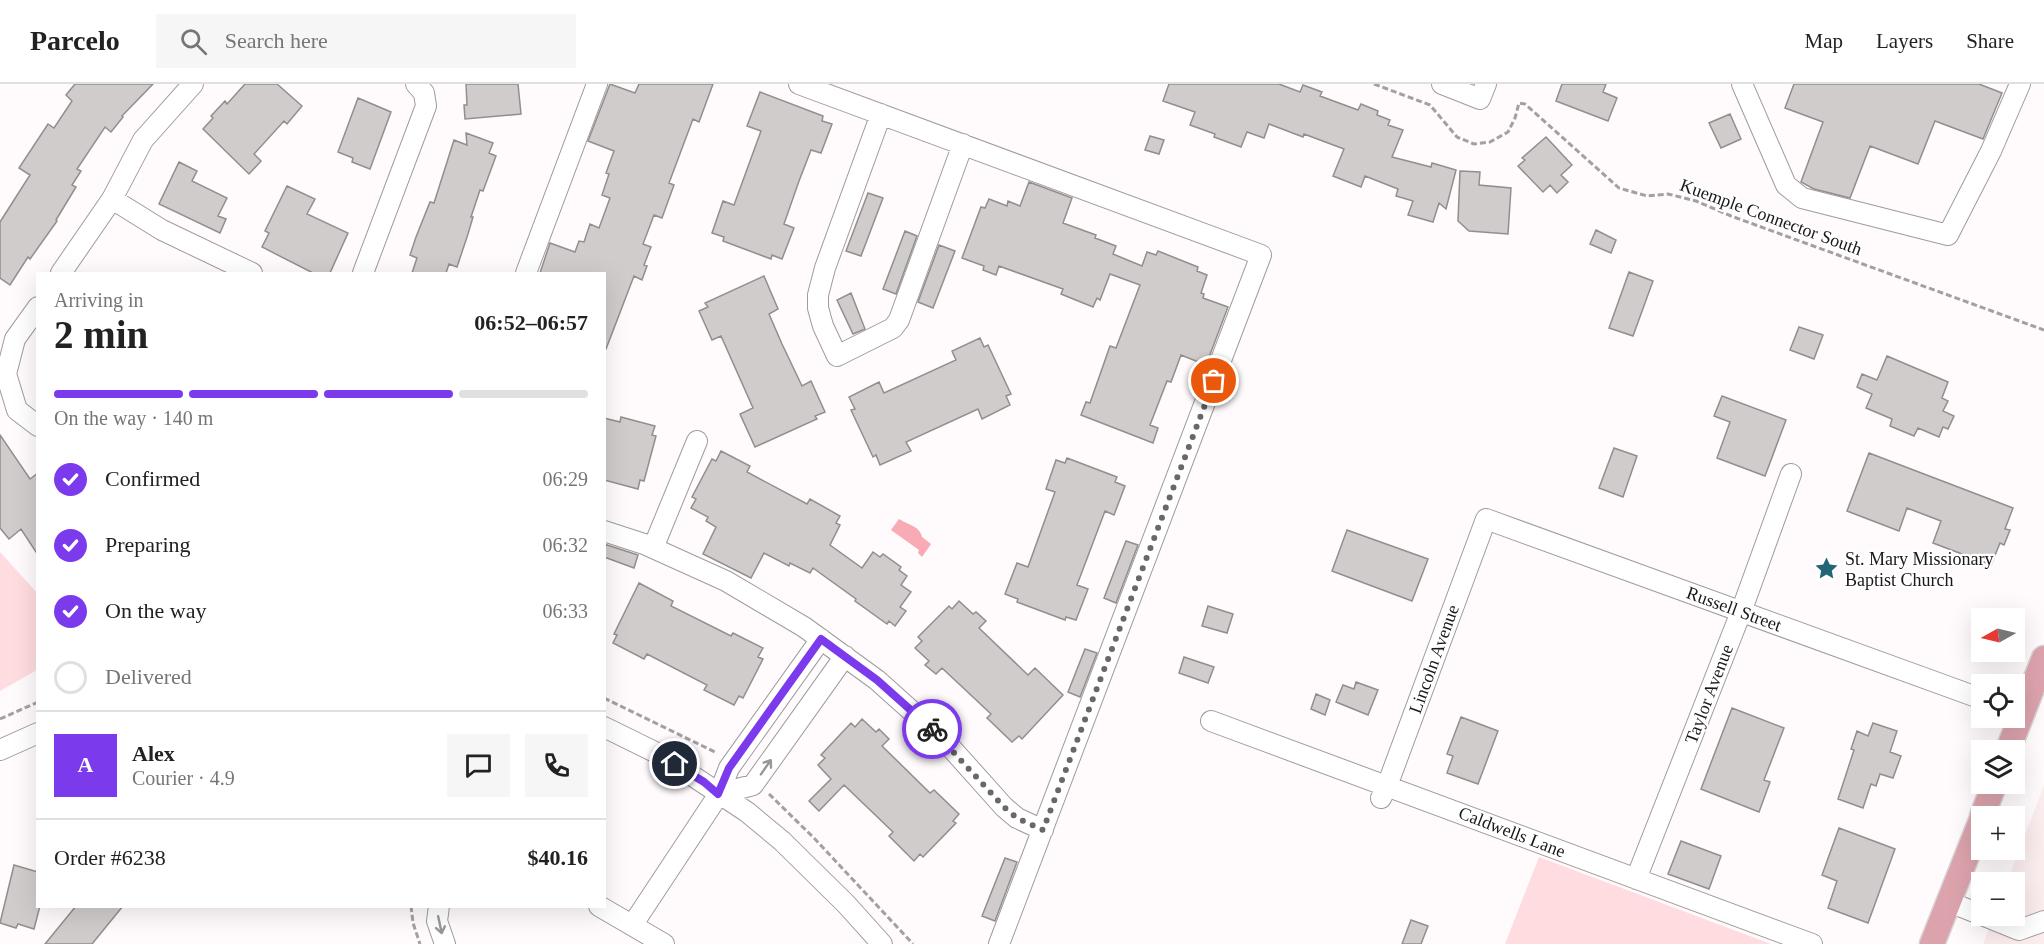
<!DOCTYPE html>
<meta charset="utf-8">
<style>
body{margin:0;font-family:Georgia,serif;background:#f6f6f6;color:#222;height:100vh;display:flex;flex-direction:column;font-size:22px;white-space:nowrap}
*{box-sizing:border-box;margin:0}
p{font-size:20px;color:#767676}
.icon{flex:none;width:33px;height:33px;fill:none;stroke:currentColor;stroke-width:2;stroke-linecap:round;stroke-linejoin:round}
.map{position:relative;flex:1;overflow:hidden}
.side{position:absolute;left:36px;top:188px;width:570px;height:636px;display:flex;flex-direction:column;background:#fff;border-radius:0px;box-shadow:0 6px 24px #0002}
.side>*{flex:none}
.needle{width:39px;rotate:262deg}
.fabs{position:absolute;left:1971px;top:524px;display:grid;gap:12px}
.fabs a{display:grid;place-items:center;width:54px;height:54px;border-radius:0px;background:#fff;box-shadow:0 6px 24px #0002;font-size:30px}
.pin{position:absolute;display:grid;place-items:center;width:51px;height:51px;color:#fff;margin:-26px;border:3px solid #fff;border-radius:50%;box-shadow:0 2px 6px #0007}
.courier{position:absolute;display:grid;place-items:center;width:60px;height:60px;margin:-30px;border:4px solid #7c3aed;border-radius:50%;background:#fff;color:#222;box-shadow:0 2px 8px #0007}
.head em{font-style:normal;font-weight:700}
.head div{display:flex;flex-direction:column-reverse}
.head{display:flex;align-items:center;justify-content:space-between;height:102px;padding:0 18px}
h1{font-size:39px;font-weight:700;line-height:45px}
.bar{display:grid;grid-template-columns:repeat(4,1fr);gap:9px 6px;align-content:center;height:72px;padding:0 18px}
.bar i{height:8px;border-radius:4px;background:#e0e0e0}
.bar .current{background:#7c3aed}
.bar p{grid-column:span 4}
.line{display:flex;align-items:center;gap:15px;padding:0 18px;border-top:2px solid #e0e0e0}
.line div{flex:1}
.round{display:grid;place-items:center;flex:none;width:63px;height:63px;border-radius:0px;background:#f6f6f6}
ol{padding:0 18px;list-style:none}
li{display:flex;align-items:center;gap:18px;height:66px}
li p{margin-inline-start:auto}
li .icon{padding:6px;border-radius:50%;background:#7c3aed;color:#fff;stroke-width:4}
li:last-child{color:#767676}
li i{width:33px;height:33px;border:3px solid #e0e0e0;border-radius:50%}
header{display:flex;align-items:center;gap:36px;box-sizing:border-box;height:84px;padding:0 30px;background:#fff;border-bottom:2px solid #e0e0e0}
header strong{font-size:28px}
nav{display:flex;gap:33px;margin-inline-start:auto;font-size:21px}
.search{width:420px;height:54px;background:#f6f6f6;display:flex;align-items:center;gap:15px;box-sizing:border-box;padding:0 21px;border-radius:0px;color:#767676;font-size:22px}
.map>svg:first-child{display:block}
.built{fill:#fbedee}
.green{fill:#fedce0}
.water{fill:#f8aab5}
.building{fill:#d0cccc;stroke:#928d8e;stroke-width:1.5}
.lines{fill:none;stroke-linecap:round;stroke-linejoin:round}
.minor-casing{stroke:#a09b9c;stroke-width:22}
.major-casing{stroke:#d6d5d5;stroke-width:27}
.path{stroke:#a4a0a1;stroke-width:3;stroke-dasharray:6 3;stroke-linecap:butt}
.minor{stroke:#fff;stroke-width:20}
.major{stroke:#dca3ad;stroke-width:24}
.oneway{stroke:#989797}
.done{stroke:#6a6767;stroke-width:6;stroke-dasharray:0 10.8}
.route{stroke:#7c3aed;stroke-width:8}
.labels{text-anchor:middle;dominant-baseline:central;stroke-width:4.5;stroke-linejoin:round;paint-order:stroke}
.street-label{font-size:18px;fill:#1a1818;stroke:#fff}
.poi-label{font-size:18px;fill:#1a1818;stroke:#fff;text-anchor:start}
</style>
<header>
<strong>Parcelo</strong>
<div class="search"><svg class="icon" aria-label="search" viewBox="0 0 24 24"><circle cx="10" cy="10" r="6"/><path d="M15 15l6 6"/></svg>Search here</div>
<nav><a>Map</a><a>Layers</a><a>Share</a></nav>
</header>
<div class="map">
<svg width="2044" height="860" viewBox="0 0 2044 860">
<rect width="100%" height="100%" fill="#fffafb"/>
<!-- built -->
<path class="built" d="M2044,701V860H1983L1994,831H2014V798H2007Z"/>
<!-- green -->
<path class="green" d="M0,468L38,510L37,586L0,607Z
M1539,773L1771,860H1505Z"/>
<!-- water -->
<path class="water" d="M899,435C908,441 920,442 922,453L931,460L922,473L918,469L919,466L891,446Z"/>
<!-- building -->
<path class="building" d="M75,0H153L122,32L123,33L111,48L105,43L77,85L81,87L72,101L76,103L56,136L57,137L30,175L28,173L10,201L0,194V138L30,91L19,84L48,40L54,44L72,17L66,11Z
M245,0H277L302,22L287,40L284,37L254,70L261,77L249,90L203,45L213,34L211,32L225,17L227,20Z
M466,0H518L521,30L465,35L464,21H467Z
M610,0L635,9L639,0H713L699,38L693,35L669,99L674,101L662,134L654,131L643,160L651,163L644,181L647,182L642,196L634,192L606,265H604V189H540L550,159L575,168L579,157L584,158L590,140L599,144L610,114L602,111L609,90L606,89L614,67L588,57Z
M1169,0H1279L1300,8L1303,1L1322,8L1320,12L1358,26L1361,20L1378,27L1377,31L1390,36L1388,41L1403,46L1392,73L1431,83L1432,79L1456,86L1446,125L1439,119L1433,138L1408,131L1413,117L1396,112L1398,105L1365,92L1361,103L1333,92L1344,65L1304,50L1303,53L1269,40L1264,54L1247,48L1241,63L1214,53L1215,50L1190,41L1195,28L1163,17Z
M1562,0H1606L1603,8L1617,14L1608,37L1556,17Z
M1794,0H1979L2002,9L1983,55L1935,37L1918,80L1870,62L1850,114L1814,105L1801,98L1823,38L1785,24Z
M760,8L823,32L822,37L832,40L821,69L811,66L799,97L784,140L794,144L782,175L772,171L771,175L723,157L724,153L712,149L723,117L734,121L761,47L747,42Z
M358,14L391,28L370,85L352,78L353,74L338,68Z
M1730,30L1741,55L1721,64L1709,39Z
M466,49L493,59L489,69L496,72L483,107L480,106L471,133H473L468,150L457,183L449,180L446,189H412L417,174L410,171L416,153L430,118L434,119L454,56L467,61Z
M1150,52L1164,56L1159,70L1145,66Z
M1546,53L1572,81L1561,91L1568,98L1557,109L1550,101L1543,108L1518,82L1525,76L1522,74Z
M179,78L197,87L192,97L227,114L218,132L226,135L220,149L159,120Z
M1460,87L1480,88L1479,101L1511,104L1508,150L1469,147L1458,137Z
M1029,98L1072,114L1063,139L1096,151L1095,154L1116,162L1113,170L1142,182L1147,168L1156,171L1158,167L1198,183L1197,187L1207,191L1201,209L1204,210L1203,214L1228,223L1206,281L1181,271L1171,298L1167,297L1150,341L1158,344L1153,359L1081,331L1086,318L1090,319L1110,262L1116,264L1140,201L1110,190L1100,216L1097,214L1093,223L1061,210L1063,205L999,182L996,191L983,186L984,182L962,174L981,123L985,124L989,115L1007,122L1008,117L1020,122Z
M287,102L315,115L307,130L348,149L330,189H313L262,163L269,149L265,147Z
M868,109L883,114L861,172L846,167Z
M1596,146L1616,156L1611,169L1590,160Z
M905,147L917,152L896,210L883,205Z
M939,161L955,167L933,224L918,218Z
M1629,188L1653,197L1633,252L1609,244Z
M764,192L778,225L769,230L782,260L802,302L811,297L825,328L815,332L817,335L755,363L740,330L753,324L721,252L712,256L699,227L708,223L705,219Z
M851,209L865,245L853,250L837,216Z
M1799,243L1823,251L1814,275L1790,266Z
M980,254L984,263L988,261L1011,310L1006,312L1010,321L982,335L978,325L906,358L911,367L880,381L876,371L873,373L851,326L855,325L849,313L879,298L884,309L956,276L952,267Z
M1887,272L1948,298L1942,314L1948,317L1943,327L1954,332L1948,345L1943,343L1939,353L1918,344L1914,352L1890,342L1892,335L1866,324L1872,310L1857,303L1862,290L1877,296Z
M1722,312L1786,336L1765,392L1717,374L1730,338L1714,332Z
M621,333L655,342L652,351L656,352L644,397L640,396L638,405L604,396V334L620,338Z
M0,351L30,395L38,389V471L21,445L9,455L0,444Z
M1614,364L1637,372L1623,413L1599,404Z
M721,367L750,382L747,388L807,420L810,415L840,432L836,439L840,441L830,461L862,484L873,468L880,473L883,470L901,483L899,486L907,492L901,501L911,508L900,523L906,527L895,542L889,537L887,540L855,517L856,515L813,484L810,489L790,479L789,482L764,469L751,494L703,470L716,443L706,437L708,433L691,424L696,415L692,413L712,375L716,377Z
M1869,369L2013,424L2005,445L2010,446L2004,461L2000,459L1991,481L1933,459L1941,437L1907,424L1899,447L1847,427Z
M1067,374L1117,393L1115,398L1125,402L1114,431L1105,427L1077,501L1088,505L1076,536L1066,533L1065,536L1017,518L1018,515L1005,510L1017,479L1028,483L1055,408L1046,405L1056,376L1065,379Z
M1347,446L1428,475L1412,517L1332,487Z
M1126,457L1138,461L1116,519L1104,514Z
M604,460L638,471L634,484L604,473Z
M639,499L673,517L671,522L731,552L733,549L763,564L758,573L763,575L743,614L739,612L734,621L704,606L707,601L647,570L644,575L613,559L617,551L614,550Z
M959,517L973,530L976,528L986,537L979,544L1028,591L1035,584L1063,611L1022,655L1019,652L1012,658L987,634L991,630L942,584L936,590L925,581L929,577L915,564L922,557L918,553L949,522L952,525Z
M1208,522L1233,530L1227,549L1202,542Z
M1085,565L1097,569L1080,613L1068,608Z
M1184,573L1214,583L1208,599L1179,589Z
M1356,598L1378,606L1368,631L1336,618L1343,601L1354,605Z
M1316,610L1330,616L1325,631L1311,625Z
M1732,624L1784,644L1764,696L1770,698L1759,728L1701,705Z
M1461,633L1498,647L1478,700L1447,689L1453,672L1447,670Z
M862,635L876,648L879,645L889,655L882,662L930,709L934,706L959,730L953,737L956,739L923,773L920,770L914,777L889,752L893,748L844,701L819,727L809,717L831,695L818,681L825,674L821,671L851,639L855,643Z
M1873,639L1897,647L1890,668L1901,672L1893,694L1880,690L1876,702L1871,700L1863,724L1838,715L1854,666L1851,665L1857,647L1868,652Z
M1839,744L1895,765L1868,839L1828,824L1837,797L1822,791Z
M1681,757L1721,772L1709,805L1668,790Z
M1005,774L1017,778L995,837L982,832Z
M14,781L38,788V822H40L34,845L18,840L16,844L0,839Z
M76,822H123L92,860H45Z
M1411,836L1428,842L1421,860H1402Z"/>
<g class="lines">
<defs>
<path id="minor" d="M799,0L1261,171L999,860
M1442,0L1480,15L1486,0
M1742,0L1786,101L1802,114L1948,151L1991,67L2020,0
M881,30L825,184L818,211V224L823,242L837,272L893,244L899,236L963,60
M112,115L162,146L252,189
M61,189L112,115L143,56L193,0
M363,189L426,22L424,9L416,0
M526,189L597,0
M38,223L15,255L6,290L17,326L38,342
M604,447L644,460L726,497L804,543L877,596L944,656L1004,723L1017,734L1043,746
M653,464L697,357
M1211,637L1812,860
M604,643L661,671L747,728L782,757L846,820L882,860
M0,666L38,649
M719,710L753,701L845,572
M1381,714L1387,702L1486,435L1982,615
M1636,795L1741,528L1791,390
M1949,818L1982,831
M439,822L437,837L445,860
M599,822L664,860
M1982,831L2019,846L2044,837
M633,840L719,710L729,684L821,555"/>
<path id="major" d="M2008,666L2044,574
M1982,732L1995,699
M1932,860L1982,734"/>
</defs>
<!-- minor casing -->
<use href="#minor" class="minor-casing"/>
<!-- major casing -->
<use href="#major" class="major-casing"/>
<!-- path -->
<path class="path" d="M1374,0L1430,21L1457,53L1474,60L1490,58L1508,48L1515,34L1519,19L1525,20L1619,104L1647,112L1668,110L1696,117L1731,132L2044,246
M604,614L717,669
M0,635L38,618
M769,710L814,754L913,860
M411,822L413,839L420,860"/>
<!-- minor -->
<use href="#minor" class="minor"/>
<!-- major -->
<use href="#major" class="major"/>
</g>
<!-- one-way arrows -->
<defs><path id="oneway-shaft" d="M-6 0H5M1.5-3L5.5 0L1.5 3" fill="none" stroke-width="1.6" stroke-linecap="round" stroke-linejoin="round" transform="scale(1.5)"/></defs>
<g class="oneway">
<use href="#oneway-shaft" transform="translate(766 683) rotate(-55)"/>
<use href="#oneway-shaft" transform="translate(440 841) rotate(78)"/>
</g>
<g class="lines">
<!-- done -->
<path class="done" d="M932,645L1004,723L1017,734L1043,746L1214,297"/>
<!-- route -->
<path class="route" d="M675,680L704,698L718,710L729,684L821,555L877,596L932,645"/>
</g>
<!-- icons -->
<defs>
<symbol id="sight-bare" viewBox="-9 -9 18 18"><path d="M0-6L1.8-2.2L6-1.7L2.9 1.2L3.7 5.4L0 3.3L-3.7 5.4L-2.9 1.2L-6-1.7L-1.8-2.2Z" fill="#226577" stroke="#fff" stroke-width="2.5" paint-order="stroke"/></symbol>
</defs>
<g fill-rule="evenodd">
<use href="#sight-bare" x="1810" y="468" width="33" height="33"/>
</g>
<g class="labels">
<!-- street labels -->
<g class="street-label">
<text transform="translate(1771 133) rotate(20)">Kuemple Connector South</text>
<text transform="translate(1734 525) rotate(20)">Russell Street</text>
<text transform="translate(1434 575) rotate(-70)">Lincoln Avenue</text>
<text transform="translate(1709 610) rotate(-69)">Taylor Avenue</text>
<text transform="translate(1512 748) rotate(21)">Caldwells Lane</text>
</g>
<!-- poi labels -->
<g class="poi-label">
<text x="1845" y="475">St. Mary Missionary<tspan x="1845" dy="21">Baptist Church</tspan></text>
</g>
</g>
</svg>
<div class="fabs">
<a><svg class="needle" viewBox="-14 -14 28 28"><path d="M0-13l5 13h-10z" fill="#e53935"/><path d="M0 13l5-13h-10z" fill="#767676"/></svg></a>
<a><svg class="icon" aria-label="locate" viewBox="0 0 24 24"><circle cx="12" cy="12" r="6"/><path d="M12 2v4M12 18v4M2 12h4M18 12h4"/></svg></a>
<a><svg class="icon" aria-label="layers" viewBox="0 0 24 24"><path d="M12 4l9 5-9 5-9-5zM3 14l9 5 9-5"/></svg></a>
<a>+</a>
<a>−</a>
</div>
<div class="pin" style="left:1214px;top:297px;background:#ea580c"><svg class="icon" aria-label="bag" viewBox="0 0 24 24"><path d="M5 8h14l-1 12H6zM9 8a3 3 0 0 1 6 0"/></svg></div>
<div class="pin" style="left:675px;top:680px;background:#1f2937"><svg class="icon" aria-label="home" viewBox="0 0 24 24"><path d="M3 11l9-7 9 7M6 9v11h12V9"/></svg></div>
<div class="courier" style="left:932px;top:645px"><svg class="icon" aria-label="bike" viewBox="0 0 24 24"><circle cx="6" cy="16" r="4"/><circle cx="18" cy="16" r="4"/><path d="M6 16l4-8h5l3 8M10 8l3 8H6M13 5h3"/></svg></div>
<section class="side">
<div class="head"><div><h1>2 min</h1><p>Arriving in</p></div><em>06:52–06:57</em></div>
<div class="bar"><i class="current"></i><i class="current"></i><i class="current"></i><i></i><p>On the way · 140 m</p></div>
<ol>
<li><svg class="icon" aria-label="check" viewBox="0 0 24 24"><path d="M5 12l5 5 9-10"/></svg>Confirmed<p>06:29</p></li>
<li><svg class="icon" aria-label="check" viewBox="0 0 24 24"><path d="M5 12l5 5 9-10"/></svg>Preparing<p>06:32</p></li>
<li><svg class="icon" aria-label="check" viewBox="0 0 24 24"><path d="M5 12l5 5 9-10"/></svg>On the way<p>06:33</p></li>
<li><i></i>Delivered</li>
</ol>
<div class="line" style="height:108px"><b class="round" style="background:#7c3aed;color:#fff">A</b><div><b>Alex</b><p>Courier · 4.9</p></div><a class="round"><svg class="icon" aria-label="chat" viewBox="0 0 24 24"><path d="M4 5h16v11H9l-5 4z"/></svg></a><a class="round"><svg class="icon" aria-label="phone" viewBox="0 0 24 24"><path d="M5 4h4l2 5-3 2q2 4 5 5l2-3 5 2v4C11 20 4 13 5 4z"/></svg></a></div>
<div class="line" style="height:78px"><div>Order #6238</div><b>$40.16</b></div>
</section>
</div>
